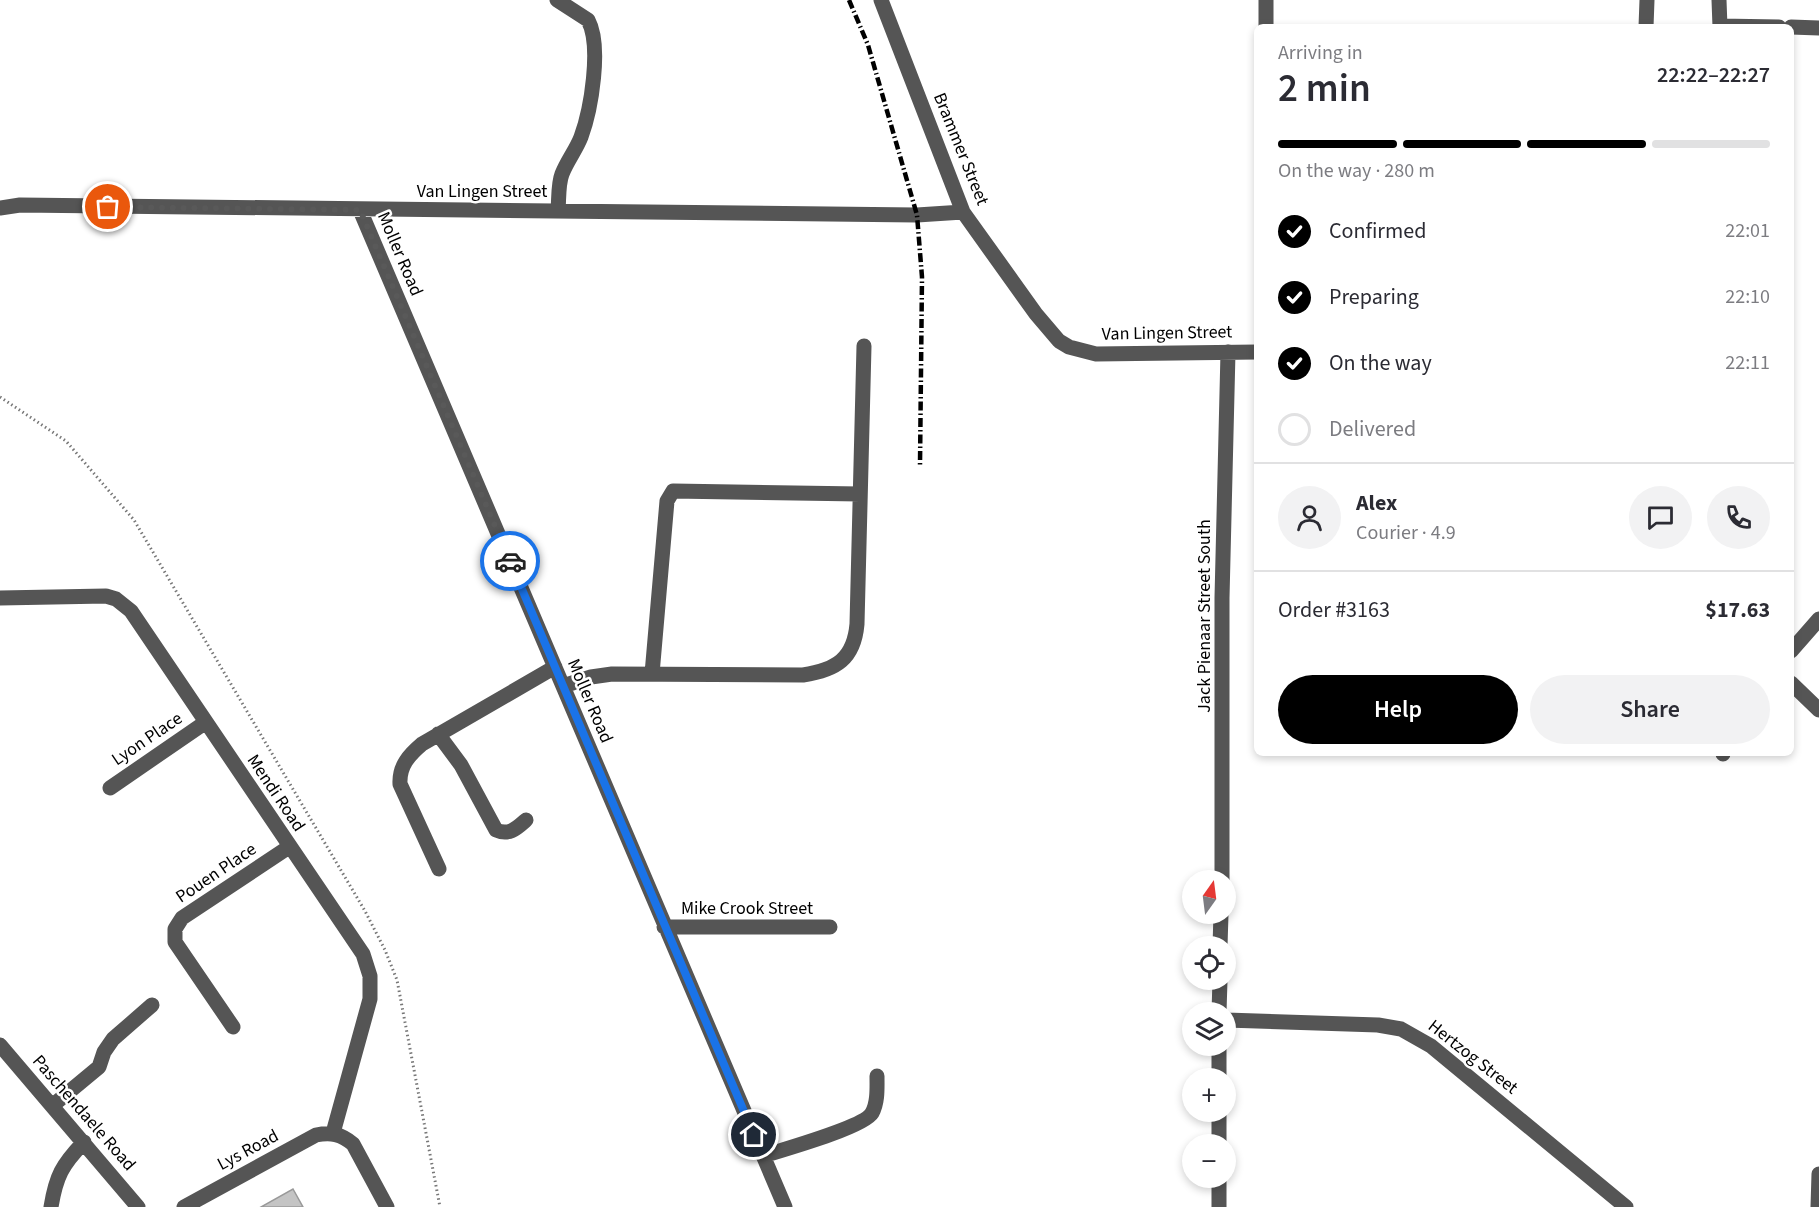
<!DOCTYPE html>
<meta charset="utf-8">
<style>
body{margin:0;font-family:"Source Sans 3",sans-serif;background:#f2f2f3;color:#2b2b33;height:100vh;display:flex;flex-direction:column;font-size:22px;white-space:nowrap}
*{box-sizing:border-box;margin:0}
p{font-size:20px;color:#7c7c81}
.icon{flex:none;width:33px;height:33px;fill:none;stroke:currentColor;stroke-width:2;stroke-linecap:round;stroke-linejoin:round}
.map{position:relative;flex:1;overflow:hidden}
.drawer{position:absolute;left:1254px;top:24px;width:540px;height:732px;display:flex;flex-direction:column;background:#fff;border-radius:9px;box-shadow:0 3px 9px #0003}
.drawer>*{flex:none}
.needle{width:39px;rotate:14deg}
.controls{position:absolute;left:1182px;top:870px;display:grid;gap:12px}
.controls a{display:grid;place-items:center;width:54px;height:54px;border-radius:50%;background:#fff;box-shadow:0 3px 9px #0003;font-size:30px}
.pin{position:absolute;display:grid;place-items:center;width:51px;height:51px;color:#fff;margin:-26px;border:3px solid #fff;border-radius:50%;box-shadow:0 2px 6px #0007}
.courier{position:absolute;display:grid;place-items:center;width:60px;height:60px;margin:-30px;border:4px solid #1a73e8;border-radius:50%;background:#fff;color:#222;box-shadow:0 2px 8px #0007}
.head em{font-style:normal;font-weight:600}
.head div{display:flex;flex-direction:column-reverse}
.head{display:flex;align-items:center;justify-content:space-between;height:102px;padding:0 24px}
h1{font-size:39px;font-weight:600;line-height:45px}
.bar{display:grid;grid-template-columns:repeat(4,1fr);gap:9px 6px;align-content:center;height:72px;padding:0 24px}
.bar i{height:8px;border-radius:4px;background:#e1e1e2}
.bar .current{background:#000}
.bar p{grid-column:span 4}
.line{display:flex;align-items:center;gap:15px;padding:0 24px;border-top:2px solid #e1e1e2}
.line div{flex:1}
.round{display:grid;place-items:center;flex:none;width:63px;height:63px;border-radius:32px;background:#f2f2f3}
ol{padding:0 24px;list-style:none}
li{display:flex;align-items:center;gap:18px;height:66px}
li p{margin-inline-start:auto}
li .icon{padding:6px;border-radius:50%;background:#000;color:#fff;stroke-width:4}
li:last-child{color:#7c7c81}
li i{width:33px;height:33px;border:3px solid #e1e1e2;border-radius:50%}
.button{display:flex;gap:12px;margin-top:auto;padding:12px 24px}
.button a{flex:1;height:69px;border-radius:36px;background:#000;color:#fff;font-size:24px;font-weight:600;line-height:69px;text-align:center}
.button a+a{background:#f2f2f3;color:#2b2b33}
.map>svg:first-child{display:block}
.building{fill:#c4c4c4;stroke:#999;stroke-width:1.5}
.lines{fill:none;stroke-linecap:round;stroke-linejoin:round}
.path{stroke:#777;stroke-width:3;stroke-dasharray:1.5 3;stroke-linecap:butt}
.minor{stroke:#555;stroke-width:15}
.rail{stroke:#000;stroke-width:4.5;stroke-dasharray:9 3 1.5 3;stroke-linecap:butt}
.done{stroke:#595959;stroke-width:6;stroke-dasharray:0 10.8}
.route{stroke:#1a73e8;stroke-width:8}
.labels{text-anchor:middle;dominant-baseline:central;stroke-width:5;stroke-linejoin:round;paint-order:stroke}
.street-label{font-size:18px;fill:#000;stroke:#fff}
</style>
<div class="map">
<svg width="1819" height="1207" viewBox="0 0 1819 1207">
<rect width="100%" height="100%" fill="#fff"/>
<!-- building -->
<path class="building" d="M293,1189L303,1207H261Z"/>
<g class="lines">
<!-- path -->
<path class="path" d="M0,397L66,441L134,520L365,911L385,950L397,980L440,1207"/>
<!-- minor -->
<path class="minor" d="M557,0L588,20C602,46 591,110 581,137C576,150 567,161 562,174C558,184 559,199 558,211
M881,0L963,212L1036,314L1059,341L1069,347L1096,354L1257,352
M1266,0V27
M1719,0L1720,27
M1720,26L1779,27
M1646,27L1647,0
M1791,27L1819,28
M0,208L20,205L917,215L963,212
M360,210L785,1207
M0,598L106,596L116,599L131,611L363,954L370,976V999L333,1133
M1791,651L1819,619
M652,674L667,501L673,491L860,494
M1791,683L1819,710
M563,686L591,677L612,674L803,675C836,670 854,659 857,624L864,346
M438,734L461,765L496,830C509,836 517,828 526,820
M1723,754V753
M110,788L206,722
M439,869L400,784C399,766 409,755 422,744L555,667
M1222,880V598L1228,352
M664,927H830
M1220,946L1221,914
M1219,1012L1220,980
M1226,1020L1378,1025L1401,1029L1431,1046L1626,1207
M233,1027L175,942V929L182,918L289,847
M0,1045L138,1207
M1219,1046V1078
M52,1106L99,1067L104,1052L113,1039L152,1005
M1219,1112V1144
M763,1156C782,1150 864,1127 872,1113C878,1102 877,1088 877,1076
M1219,1178V1207
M51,1207C56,1176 62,1165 84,1142
M184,1207L316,1135C331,1132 341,1134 353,1144L387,1207
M1818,1207L1819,1174"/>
<!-- rail -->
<path class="rail" d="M849,0L868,45L917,215L922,277L920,465"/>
</g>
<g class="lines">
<!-- done -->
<path class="done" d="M108,207L360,210L510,561"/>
<!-- route -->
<path class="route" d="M510,561L754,1135"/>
</g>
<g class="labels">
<!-- street labels -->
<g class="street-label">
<text transform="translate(961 149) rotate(68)">Brammer Street</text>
<text x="482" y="191">Van Lingen Street</text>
<text transform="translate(400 254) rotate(67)">Moller Road</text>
<text transform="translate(1167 333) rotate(-1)">Van Lingen Street</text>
<text transform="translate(1204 616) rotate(-90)">Jack Pienaar Street South</text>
<text transform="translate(590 701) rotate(67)">Moller Road</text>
<text transform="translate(147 739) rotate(-34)">Lyon Place</text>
<text transform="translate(276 793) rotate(56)">Mendi Road</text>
<text transform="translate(216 873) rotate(-34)">Pouen Place</text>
<text x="747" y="908">Mike Crook Street</text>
<text transform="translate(1473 1057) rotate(38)">Hertzog Street</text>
<text transform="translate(84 1113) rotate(49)">Paschendaele Road</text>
<text transform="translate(248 1150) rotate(-28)">Lys Road</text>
</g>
</g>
</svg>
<div class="controls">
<a><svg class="needle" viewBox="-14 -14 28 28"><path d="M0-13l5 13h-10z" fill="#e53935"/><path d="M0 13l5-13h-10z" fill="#7c7c81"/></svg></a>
<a><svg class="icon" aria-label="locate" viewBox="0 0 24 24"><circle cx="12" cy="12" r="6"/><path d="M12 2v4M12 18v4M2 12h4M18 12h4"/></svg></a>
<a><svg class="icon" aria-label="layers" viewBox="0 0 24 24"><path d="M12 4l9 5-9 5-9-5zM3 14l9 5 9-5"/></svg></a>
<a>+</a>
<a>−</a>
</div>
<div class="pin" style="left:108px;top:207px;background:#ea580c"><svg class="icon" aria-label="bag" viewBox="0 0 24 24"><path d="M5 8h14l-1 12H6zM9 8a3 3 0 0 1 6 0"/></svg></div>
<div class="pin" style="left:754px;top:1135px;background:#1f2937"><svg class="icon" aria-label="home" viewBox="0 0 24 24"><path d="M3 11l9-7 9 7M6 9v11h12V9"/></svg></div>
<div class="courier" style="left:510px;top:561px"><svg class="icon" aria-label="car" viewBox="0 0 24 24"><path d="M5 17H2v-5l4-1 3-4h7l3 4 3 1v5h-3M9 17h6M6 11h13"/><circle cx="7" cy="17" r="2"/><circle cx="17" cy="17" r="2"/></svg></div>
<section class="drawer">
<div class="head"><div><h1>2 min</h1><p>Arriving in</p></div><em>22:22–22:27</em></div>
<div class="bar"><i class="current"></i><i class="current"></i><i class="current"></i><i></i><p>On the way · 280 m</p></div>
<ol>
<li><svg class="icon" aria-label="check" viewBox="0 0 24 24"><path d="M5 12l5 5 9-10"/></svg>Confirmed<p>22:01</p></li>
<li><svg class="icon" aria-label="check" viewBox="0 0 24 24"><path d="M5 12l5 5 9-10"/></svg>Preparing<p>22:10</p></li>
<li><svg class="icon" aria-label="check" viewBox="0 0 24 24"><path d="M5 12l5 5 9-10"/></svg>On the way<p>22:11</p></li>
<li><i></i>Delivered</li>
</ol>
<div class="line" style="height:108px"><a class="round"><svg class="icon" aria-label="person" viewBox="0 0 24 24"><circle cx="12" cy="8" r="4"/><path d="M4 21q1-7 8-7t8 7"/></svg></a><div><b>Alex</b><p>Courier · 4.9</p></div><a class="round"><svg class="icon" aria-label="chat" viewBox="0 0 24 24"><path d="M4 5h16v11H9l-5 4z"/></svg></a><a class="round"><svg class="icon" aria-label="phone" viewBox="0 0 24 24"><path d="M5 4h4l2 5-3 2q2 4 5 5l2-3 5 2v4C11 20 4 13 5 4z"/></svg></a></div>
<div class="line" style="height:78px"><div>Order #3163</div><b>$17.63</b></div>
<div class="button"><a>Help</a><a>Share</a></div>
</section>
</div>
